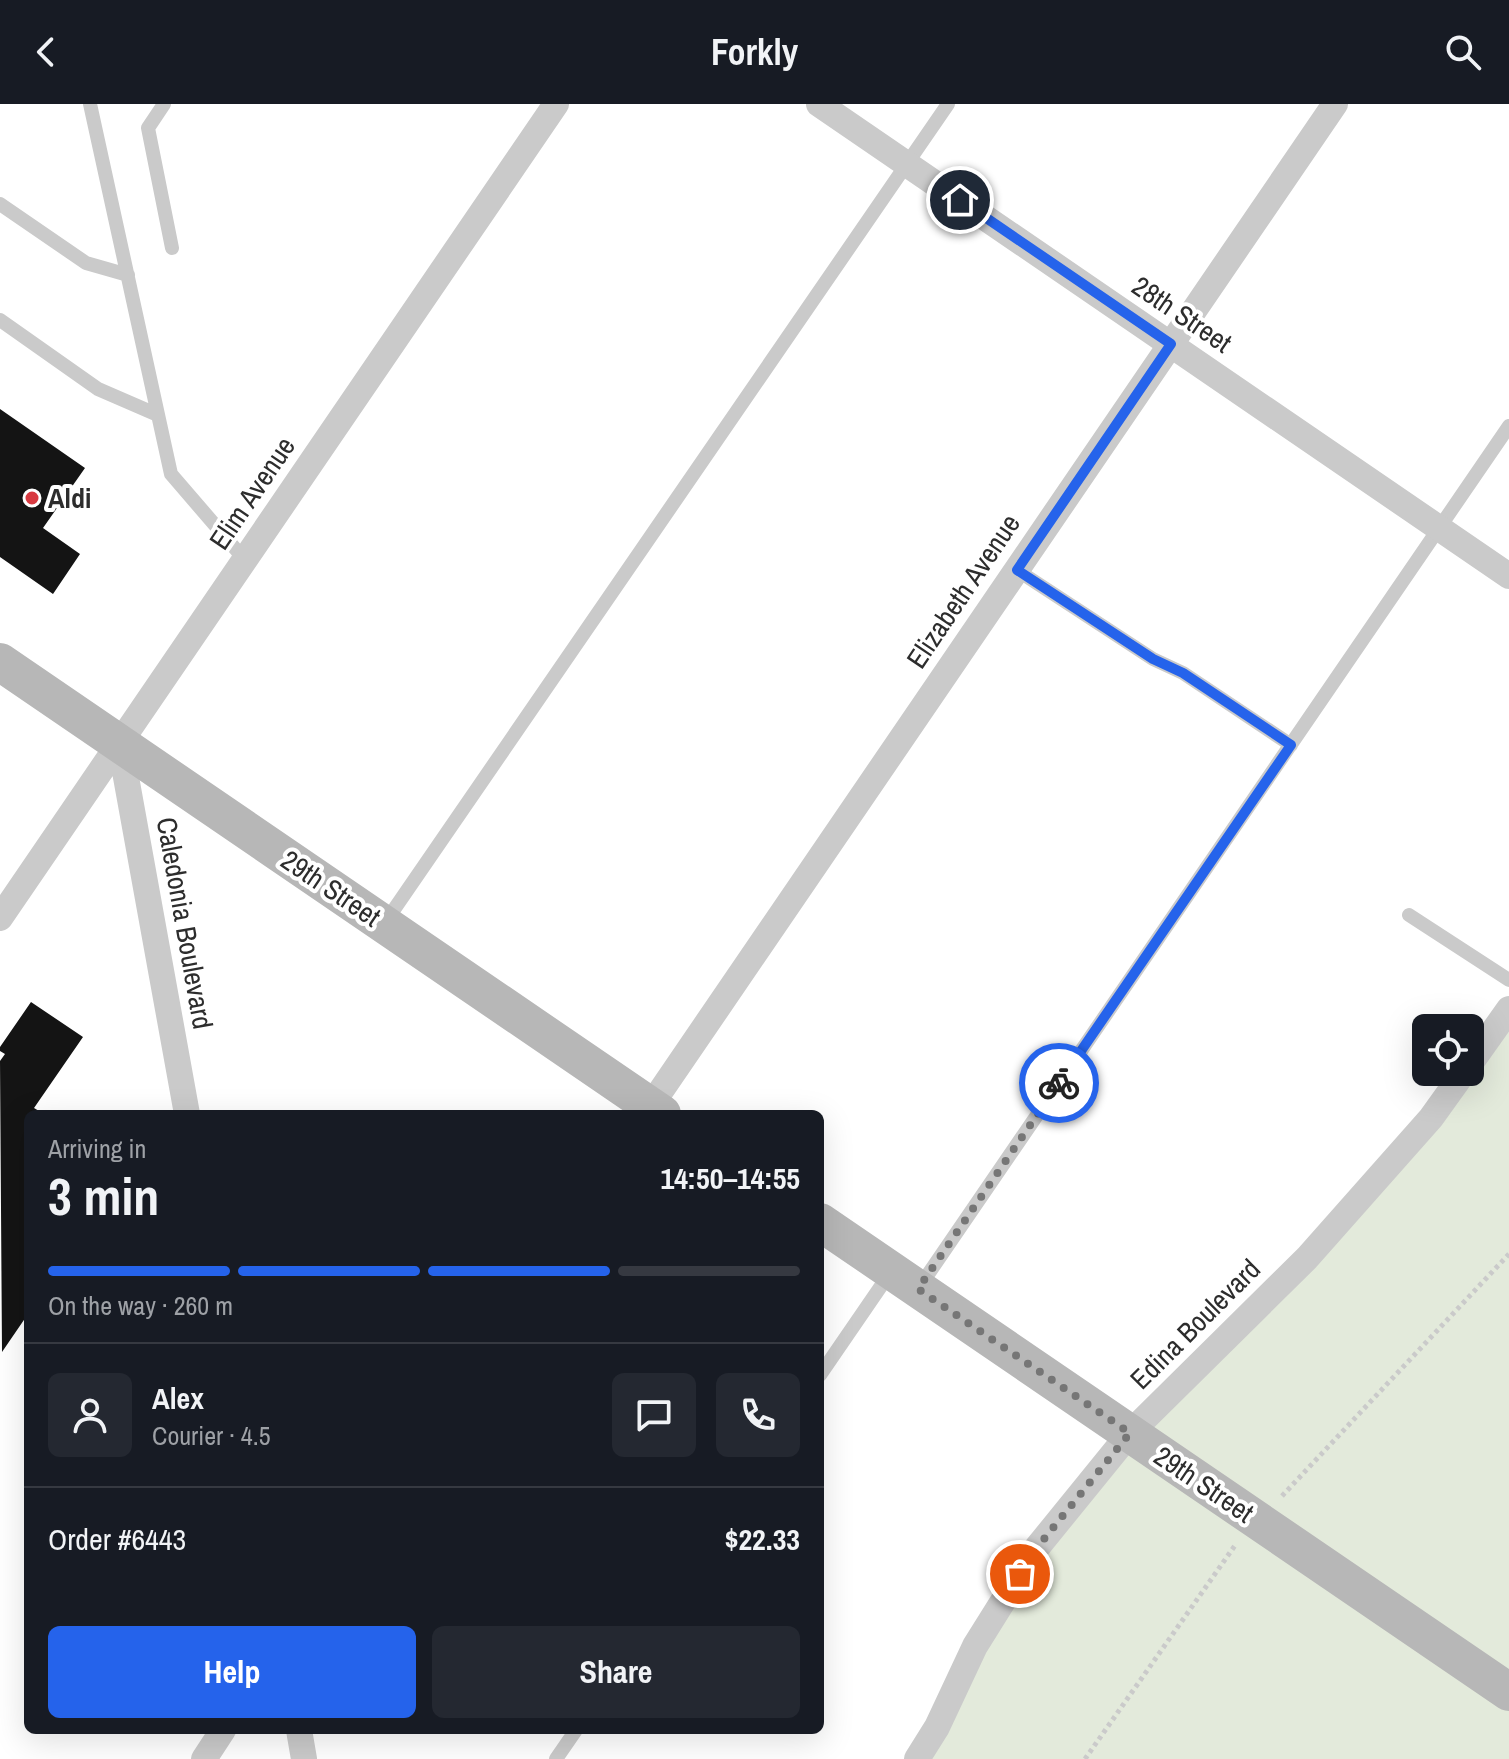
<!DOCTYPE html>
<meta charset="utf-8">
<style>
body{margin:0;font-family:"Archivo Narrow",sans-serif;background:#242831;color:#f1f3f6;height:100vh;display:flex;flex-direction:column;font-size:30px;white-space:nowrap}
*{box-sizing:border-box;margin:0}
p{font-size:26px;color:#9ea1a6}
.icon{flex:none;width:44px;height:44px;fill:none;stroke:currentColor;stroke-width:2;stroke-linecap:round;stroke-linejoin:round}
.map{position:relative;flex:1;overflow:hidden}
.sheet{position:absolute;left:24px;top:1006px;width:800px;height:624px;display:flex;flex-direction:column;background:#171b24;border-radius:12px;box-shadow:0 8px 32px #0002}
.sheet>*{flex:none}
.tools{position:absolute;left:1412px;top:910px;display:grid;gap:16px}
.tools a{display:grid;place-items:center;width:72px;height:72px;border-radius:12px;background:#171b24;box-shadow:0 8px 32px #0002;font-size:40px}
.pin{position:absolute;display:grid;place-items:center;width:68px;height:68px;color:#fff;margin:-34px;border:4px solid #fff;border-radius:50%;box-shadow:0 2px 8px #0007}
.courier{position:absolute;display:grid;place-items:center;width:80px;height:80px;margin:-40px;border:6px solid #2563eb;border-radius:50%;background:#fff;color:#222;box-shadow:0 2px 10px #0007}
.overview em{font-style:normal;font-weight:700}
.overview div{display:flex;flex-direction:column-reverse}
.overview{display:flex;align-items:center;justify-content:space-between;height:136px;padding:0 24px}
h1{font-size:52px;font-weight:700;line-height:60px}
.bar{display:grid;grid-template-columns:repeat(4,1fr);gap:12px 8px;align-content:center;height:96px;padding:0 24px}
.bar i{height:10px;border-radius:6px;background:#363941}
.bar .current{background:#2563eb}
.bar p{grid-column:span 4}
.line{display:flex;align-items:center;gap:20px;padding:0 24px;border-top:2px solid #363941}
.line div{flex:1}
.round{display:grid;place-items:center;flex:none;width:84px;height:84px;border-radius:12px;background:#242831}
.action{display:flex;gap:16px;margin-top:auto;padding:16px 24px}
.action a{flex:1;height:92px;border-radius:12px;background:#2563eb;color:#fff;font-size:32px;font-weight:700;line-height:92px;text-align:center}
.action a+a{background:#242831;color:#f1f3f6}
header{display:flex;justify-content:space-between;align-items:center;height:104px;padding:0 24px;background:#171b24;font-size:36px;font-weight:700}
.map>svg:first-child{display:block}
.green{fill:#e3eadb}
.building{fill:#141414}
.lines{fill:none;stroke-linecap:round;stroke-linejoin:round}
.path{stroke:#cacaca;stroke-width:5;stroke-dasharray:4 4;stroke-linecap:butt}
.lane{stroke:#cacaca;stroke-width:14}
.street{stroke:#cacaca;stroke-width:26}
.secondary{stroke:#b7b7b7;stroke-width:38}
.done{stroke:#767676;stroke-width:8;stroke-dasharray:0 14.4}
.route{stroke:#2563eb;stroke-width:10}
.poi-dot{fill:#d83a41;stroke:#fff;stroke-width:3}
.labels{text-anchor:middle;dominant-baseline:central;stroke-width:8;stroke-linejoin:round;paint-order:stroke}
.street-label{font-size:28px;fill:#2d2d2d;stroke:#fff}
.poi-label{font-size:28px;font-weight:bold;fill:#2d2d2d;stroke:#fff;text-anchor:start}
</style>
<header><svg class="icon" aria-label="back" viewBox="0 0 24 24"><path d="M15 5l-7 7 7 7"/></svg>Forkly<svg class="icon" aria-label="search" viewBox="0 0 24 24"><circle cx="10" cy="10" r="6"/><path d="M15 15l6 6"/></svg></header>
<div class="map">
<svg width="1509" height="1655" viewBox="0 0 1509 1655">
<rect width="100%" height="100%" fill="#fff"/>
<!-- green -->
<path class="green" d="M1509,905V1655H917L1035,1446L1307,1154Z"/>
<!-- building -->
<path class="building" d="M0,305L85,364L43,424L80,450L53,490L0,453Z
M31,898L83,933L34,1004L44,1010H28V1210L2,1248L0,957L5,950L0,947V943Z"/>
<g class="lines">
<!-- path -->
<path class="path" d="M1282,1392L1509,1150
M1085,1655L1236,1440"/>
<!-- lane -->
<path class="lane" d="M90,0L171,370L245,456
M164,0L148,24L172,144
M0,100L86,159L128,171
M0,216L98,285L158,311
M1017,466L1153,555L1183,569L1291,641
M1409,811L1509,876
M384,820L948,0
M918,1185L1509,322
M820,1271L890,1169
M556,1655L576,1626"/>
<!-- street -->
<path class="street" d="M819,0L1509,472
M120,640L187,1010
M0,814L556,0
M1470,960L1509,905
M645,1010L1335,0
M299,1626L304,1655
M204,1655L223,1626
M917,1655L937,1623L975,1542L1035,1446L1130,1329L1307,1154L1431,1014L1464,968"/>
<!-- secondary -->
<path class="secondary" d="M0,558L662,1010
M820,1118L1509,1588"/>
</g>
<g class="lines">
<!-- done -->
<path class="done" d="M1020,1470L1035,1446L1130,1329L918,1185L1059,979"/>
<!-- route -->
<path class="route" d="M960,96L1171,240L1017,466L1153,555L1183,569L1291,641L1059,979"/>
</g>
<!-- markers -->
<circle class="poi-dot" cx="32" cy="394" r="8"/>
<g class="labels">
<!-- street labels -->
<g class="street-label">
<text transform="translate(1182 210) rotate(34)">28th Street</text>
<text transform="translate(252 389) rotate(-56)">Elim Avenue</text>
<text transform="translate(963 487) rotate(-56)">Elizabeth Avenue</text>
<text transform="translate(331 784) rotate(34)">29th Street</text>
<text transform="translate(185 819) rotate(80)">Caledonia Boulevard</text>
<text transform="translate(1195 1220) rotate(-45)">Edina Boulevard</text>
<text transform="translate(1204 1380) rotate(34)">29th Street</text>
</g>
<!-- poi labels -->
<g class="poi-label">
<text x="48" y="394">Aldi</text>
</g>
</g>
</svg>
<div class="tools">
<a><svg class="icon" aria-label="locate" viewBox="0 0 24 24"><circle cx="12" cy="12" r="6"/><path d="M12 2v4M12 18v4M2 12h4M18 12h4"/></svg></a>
</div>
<div class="pin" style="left:1020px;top:1470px;background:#ea580c"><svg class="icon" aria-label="bag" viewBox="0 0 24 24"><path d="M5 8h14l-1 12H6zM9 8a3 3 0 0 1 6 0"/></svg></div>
<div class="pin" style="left:960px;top:96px;background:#1f2937"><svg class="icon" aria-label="home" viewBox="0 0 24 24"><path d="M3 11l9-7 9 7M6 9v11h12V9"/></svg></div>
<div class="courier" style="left:1059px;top:979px"><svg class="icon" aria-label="bike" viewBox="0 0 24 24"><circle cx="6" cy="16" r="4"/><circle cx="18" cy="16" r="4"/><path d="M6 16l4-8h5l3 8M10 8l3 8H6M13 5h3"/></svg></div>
<section class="sheet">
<div class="overview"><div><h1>3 min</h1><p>Arriving in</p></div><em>14:50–14:55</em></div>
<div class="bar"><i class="current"></i><i class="current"></i><i class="current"></i><i></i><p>On the way · 260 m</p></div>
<div class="line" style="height:144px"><a class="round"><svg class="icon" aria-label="person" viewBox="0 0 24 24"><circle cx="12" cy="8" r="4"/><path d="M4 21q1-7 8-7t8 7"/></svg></a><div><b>Alex</b><p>Courier · 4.5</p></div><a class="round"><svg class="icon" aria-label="chat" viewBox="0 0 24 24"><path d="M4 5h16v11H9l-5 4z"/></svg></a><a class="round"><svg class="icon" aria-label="phone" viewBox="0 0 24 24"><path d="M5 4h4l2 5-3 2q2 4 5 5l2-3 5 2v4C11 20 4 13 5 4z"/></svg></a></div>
<div class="line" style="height:104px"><div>Order #6443</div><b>$22.33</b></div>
<div class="action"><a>Help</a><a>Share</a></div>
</section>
</div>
